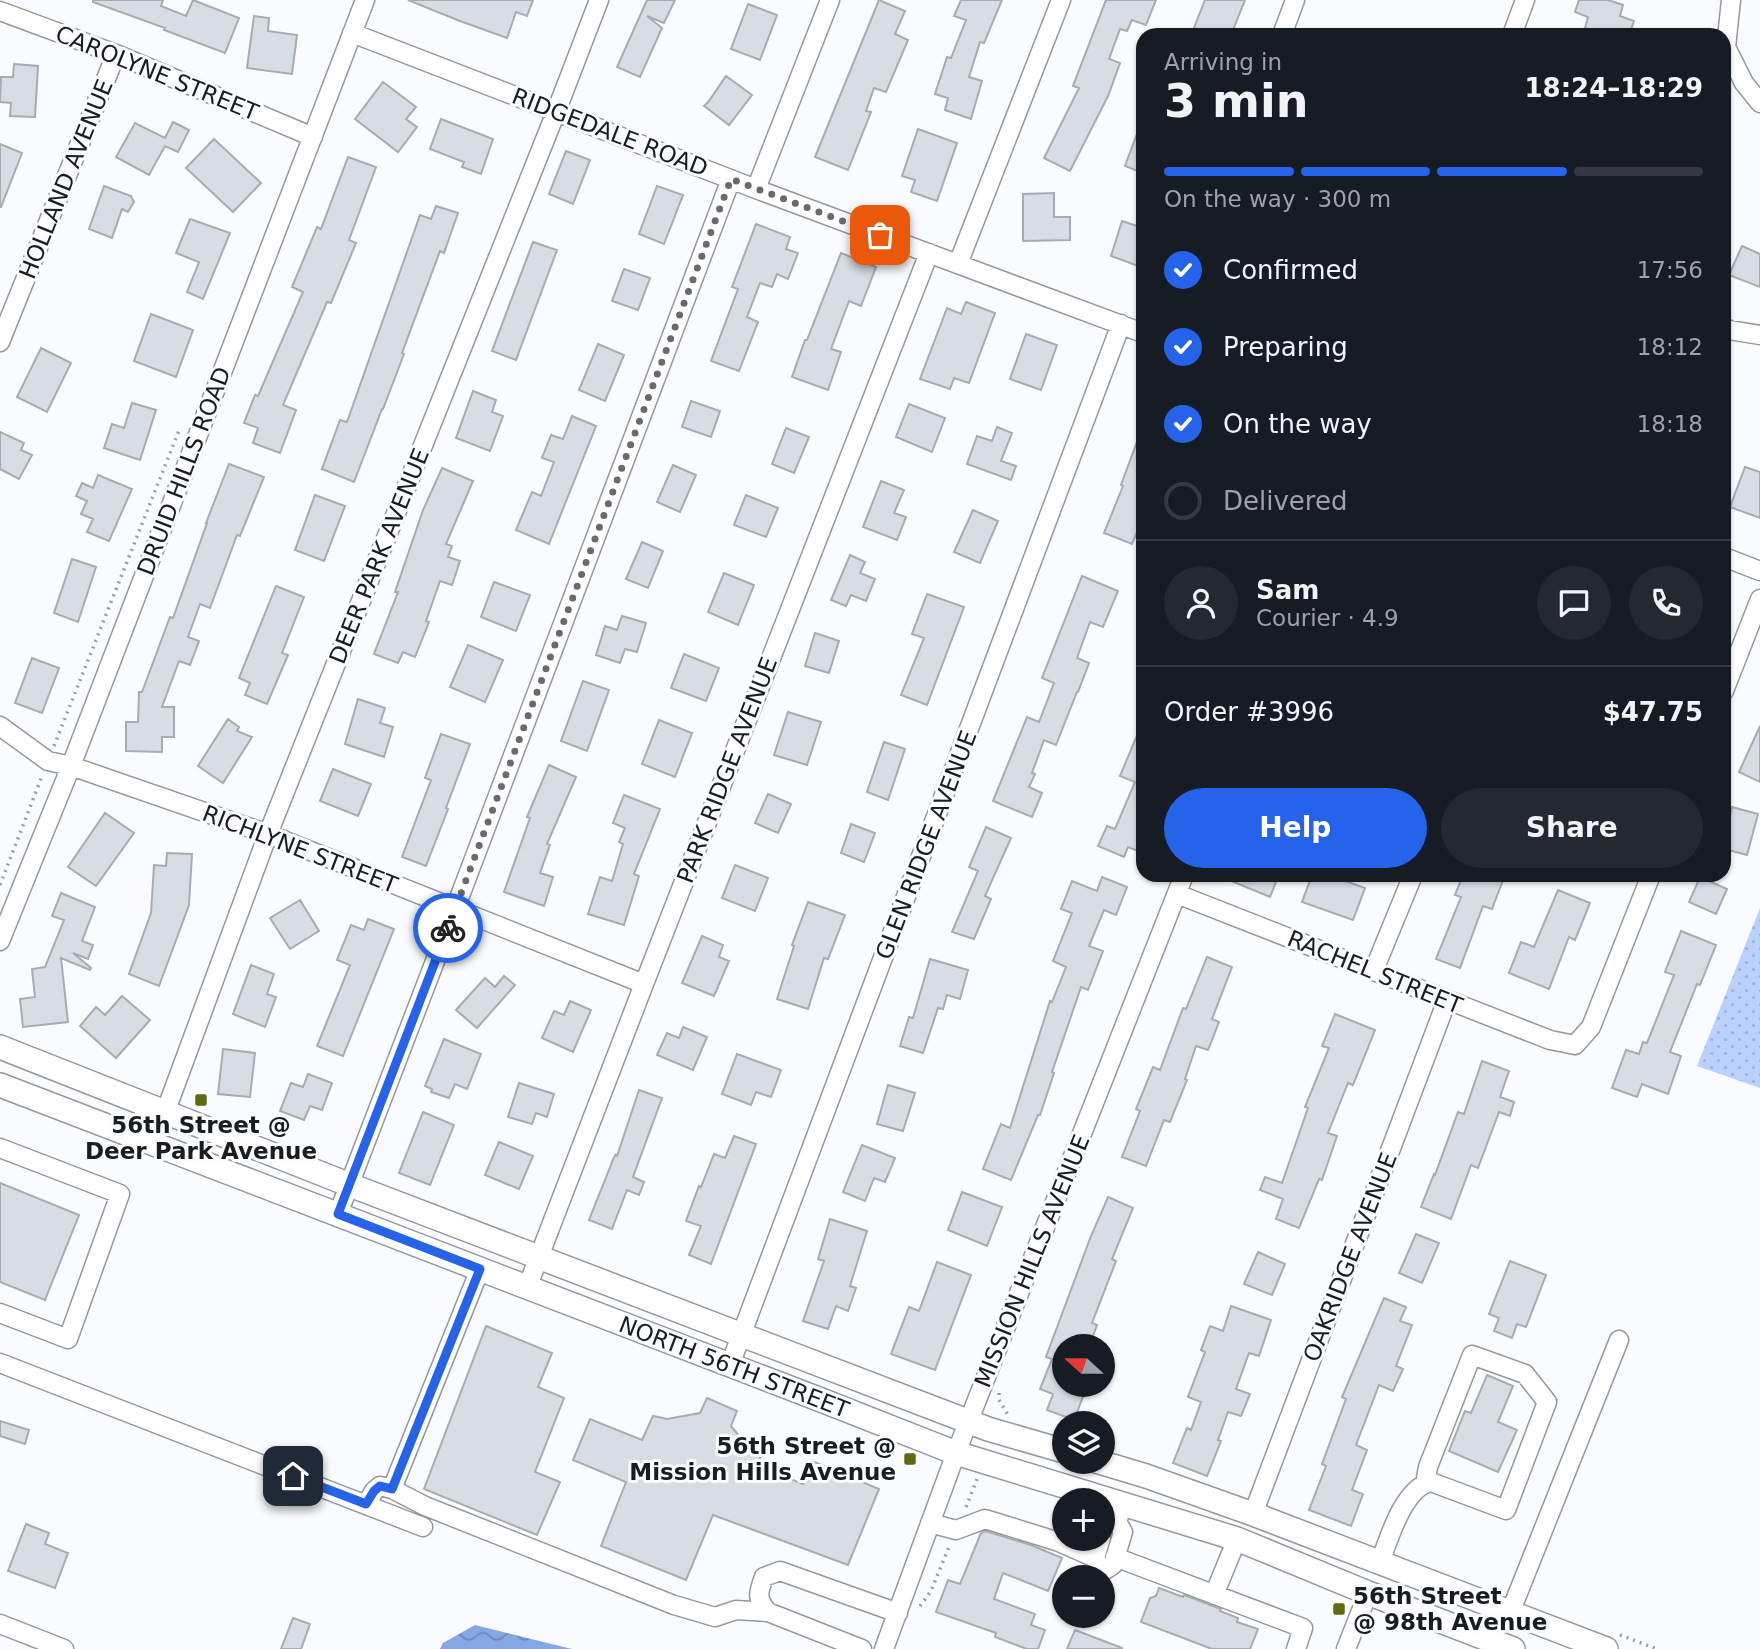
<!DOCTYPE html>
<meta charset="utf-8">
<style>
body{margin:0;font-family:"DejaVu Sans",sans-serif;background:#242831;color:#f1f3f6;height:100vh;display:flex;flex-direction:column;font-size:26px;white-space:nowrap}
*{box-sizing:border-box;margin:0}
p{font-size:23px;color:#9ea1a6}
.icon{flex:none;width:38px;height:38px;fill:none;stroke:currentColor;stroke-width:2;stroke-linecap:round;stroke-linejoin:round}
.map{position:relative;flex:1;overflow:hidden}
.panel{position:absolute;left:1136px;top:28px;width:595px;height:854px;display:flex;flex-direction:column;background:#171b24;border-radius:21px;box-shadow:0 2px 5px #0004}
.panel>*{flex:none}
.needle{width:46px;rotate:291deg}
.fabs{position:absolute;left:1052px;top:1334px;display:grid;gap:14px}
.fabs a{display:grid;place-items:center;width:63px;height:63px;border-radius:50%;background:#171b24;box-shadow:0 2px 5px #0004;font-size:35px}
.pin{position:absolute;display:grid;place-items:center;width:60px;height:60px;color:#fff;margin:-30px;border-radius:14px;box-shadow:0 4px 10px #0006}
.courier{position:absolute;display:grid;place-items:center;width:70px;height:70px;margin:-35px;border:5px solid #2563eb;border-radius:50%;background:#fff;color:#222;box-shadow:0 2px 9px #0007}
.head em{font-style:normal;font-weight:800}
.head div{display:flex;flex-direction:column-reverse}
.head{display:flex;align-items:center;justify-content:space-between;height:119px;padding:0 28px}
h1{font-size:46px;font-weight:800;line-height:52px}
.bar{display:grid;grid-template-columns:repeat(4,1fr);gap:10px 7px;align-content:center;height:84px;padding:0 28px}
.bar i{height:9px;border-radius:5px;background:#363941}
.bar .on{background:#2563eb}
.bar p{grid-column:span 4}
.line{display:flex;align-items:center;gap:18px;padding:0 28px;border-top:2px solid #363941}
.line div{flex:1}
.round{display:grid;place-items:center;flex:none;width:74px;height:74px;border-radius:37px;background:#242831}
ol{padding:0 28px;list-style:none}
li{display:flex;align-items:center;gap:21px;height:77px}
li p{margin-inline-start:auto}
li .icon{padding:7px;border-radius:50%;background:#2563eb;color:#fff;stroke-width:4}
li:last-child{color:#9ea1a6}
li i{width:38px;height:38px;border:4px solid #363941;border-radius:50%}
.action{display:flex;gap:14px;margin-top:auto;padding:14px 28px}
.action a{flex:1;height:80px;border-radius:42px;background:#2563eb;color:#fff;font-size:28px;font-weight:800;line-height:80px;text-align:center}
.action a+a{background:#242831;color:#f1f3f6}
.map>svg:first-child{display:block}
.park{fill:url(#park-dots)}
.water{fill:url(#water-waves)}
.building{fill:#d8dce3;stroke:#a7abb2;stroke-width:2}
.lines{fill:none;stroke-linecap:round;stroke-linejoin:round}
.minor-casing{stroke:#94989f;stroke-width:21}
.major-casing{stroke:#94989f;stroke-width:26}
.path{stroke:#9a9c9f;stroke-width:3.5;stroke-dasharray:2 5;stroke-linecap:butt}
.minor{stroke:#fff;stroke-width:18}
.major{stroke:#fff;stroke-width:23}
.done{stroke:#696a6d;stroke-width:7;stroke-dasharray:0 12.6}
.route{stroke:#2563eb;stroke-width:9}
.poi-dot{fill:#616a0f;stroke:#f9fbfe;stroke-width:2.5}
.labels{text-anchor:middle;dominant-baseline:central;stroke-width:6;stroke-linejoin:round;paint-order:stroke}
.street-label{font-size:23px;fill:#1b1c1f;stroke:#f9fbfe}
.poi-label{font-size:23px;font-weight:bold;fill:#1b1c1f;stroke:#f9fbfe}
</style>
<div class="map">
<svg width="1760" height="1649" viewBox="0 0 1760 1649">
<defs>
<pattern id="park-dots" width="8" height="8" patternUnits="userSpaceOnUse" patternTransform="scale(1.75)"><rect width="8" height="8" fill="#b9d1fc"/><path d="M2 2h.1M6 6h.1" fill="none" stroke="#9eb3d8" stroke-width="1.8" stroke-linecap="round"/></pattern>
<pattern id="water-waves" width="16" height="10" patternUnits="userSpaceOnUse" patternTransform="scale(1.75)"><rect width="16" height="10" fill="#85a7e4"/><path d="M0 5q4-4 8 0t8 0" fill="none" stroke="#6c87b8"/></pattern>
</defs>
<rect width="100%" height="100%" fill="#f9fbfe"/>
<!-- park -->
<path class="park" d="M1760,908V1088L1697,1066Z"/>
<!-- water -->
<path class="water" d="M475,1625L572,1649H440L443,1643Z"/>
<!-- building -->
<path class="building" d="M93,0H163L161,6L186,16L193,0L239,18L225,53L164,30L165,28L93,2Z
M408,0H533L527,16L516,12L507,38L460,21Z
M647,0H675L664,23L647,16L662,28L640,77L617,67Z
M879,0L905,11L895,34L908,40L886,92L874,88L866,111L871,112L848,170L815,157Z
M961,0H1002L984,43L980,42L969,77L982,81L971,119L945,110L948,98L935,94L947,57L951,58L966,20L954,16Z
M1106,0H1156L1146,25L1132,20L1127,31L1120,29L1109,59L1120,63L1108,96L1070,171L1044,158L1079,88L1073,86Z
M1205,0H1245L1231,35H1211L1194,28Z
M1579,0H1608L1623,5L1620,16L1634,21L1629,35H1606L1585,28L1588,17L1575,12Z
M748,4L777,15L760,60L731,49Z
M254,16L269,18L268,31L297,35L292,74L247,68Z
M14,64L38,66L35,117L10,116L11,103L0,102L1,77H13Z
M726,76L752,95L729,125L704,106L709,101Z
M383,82L416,107L406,119L417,127L398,152L355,119Z
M441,119L493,139L481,174L462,167L464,162L430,149Z
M173,122L189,130L178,152L165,146L149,175L116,157L135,123L165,138Z
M1141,123H1143V173L1125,166Z
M918,129L957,143L937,201L911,192L915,180L902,176Z
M214,139L261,183L233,212L186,168Z
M0,144L22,153L1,207H0Z
M566,151L590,160L573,204L549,194Z
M348,157L376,167L349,240L356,243L331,303L327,302L283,405L296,410L280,453L253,443L258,428L244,423L255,395L258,396L303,292L292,287L317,227L321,229Z
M104,186L131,196L134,202L128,212L122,209L112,238L89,229Z
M657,186L683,195L664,244L639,234Z
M1054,193V217H1070V240L1023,241V194Z
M436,206L458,213L444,253L440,251L402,353L404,354L383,409H382L354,482L322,469L340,420L347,422L420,215L431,219Z
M190,219L230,233L203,299L187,292L199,262L176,253Z
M1122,221L1143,228V252L1138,266L1111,256Z
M756,224L790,237L786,249L798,253L788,279L777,274L772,287L760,283L747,317L758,322L739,371L711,361L738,289L732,287Z
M533,242L557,250L516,360L492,351Z
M1742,246L1760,254V287L1729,275Z
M841,253L876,267L861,306L849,301L831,349L841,352L828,390L792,377L805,340H807Z
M624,269L650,278L638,310L612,301Z
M966,302L995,313L969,383L954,378L950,389L920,379L947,308L961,314Z
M151,314L193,330L176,377L134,361Z
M1026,334L1057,345L1041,390L1010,379Z
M598,344L624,355L605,401L579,390Z
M41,348L71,363L47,412L17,397Z
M473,391L496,400L492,412L503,416L490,451L456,438Z
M691,401L720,411L711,437L682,427Z
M132,403L156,410L140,460L104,448L112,424L124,428Z
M909,404L945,418L932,452L896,437Z
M572,416L596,426L549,544L516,530L532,492L541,496L554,462L542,458L551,435L563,439Z
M997,427L1012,433L1001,461L1016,466L1011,480L967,464L977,436L992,441Z
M786,428L809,437L794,473L772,464Z
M1141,431L1143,432V518L1132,544L1104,533L1123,486L1121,485Z
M0,432L24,443L21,450L32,455L19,479L0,469Z
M229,464L264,477L240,536L237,535L210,608L200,604L188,637L199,641L190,665L179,661L162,707H174V737H162V752L126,751V722H138L139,692H142L170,617L173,618L207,523H206Z
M673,465L696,475L680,512L657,502Z
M1745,467L1760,472V518L1730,507Z
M442,468L473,481L446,544L452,546L448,557L460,561L452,585L440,581L426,621L429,622L415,657L403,652L398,663L374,654L398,592H395L423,510Z
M98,475L132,489L109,541L87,532L93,519L81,514L87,501L76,496L82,483L93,488Z
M881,481L904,490L894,513L906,517L897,540L863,527Z
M315,495L345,506L324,561L295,550Z
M746,495L778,508L766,537L734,525Z
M973,510L998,521L980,563L954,552Z
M642,542L663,551L648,588L626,579Z
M850,555L865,562L860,573L875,579L866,601L851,595L846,606L831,600Z
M72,559L96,567L78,622L54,613Z
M724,573L754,585L738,625L708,612Z
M1082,576L1118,591L1103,627L1090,622L1077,658L1089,663L1078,692H1077L1056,745L1044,740L1032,773L1035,774L1029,787L1042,793L1032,817L993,801L1027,717L1039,722L1054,683L1042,678Z
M494,582L530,595L516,631L481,617Z
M276,586L304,597L282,653L288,655L267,704L245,695L250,683L239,678Z
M927,594L964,607L927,705L901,695L924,638L912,634Z
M622,616L646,623L637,652L625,649L620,663L596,655L605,626L617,630Z
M815,633L839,641L829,673L805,666Z
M468,645L503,660L485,702L450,687Z
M684,654L719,668L706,701L671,688Z
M32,658L59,668L42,713L15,703Z
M583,681L609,690L587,751L561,741Z
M358,699L385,708L380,723L393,727L384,757L345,744Z
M788,712L821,722L807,765L774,755Z
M228,719L239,727L237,731L252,737L223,783L198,766Z
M659,720L692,733L675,777L642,764Z
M1143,721V853L1128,847L1124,857L1098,846L1107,826L1115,829L1135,782L1120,776Z
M1760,726V782L1739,772Z
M441,734L470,744L446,808L448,809L426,866L402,857L431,780L425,778Z
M884,742L905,749L888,800L867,792Z
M549,765L576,777L547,844L550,845L540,873L553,877L544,906L504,892L530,818L527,817Z
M333,769L371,784L358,816L320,801Z
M768,794L791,804L778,833L755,823Z
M624,795L660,809L634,874L639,876L624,925L588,914L600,877L612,881L623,844L619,842L625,828L613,823Z
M1732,807L1758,814L1747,855L1724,849V820L1729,821Z
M105,813L134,833L96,886L68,867Z
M851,824L875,833L864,862L841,853Z
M986,827L1011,838L985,896L991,899L974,939L952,932L978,871L969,867Z
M167,853L192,854L189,905L159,986L129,974L151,913L154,865L166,866Z
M735,865L768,878L755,911L722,898Z
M1217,875H1279L1270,897Z
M1312,875H1329L1365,888L1353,920L1302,902Z
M1463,875H1505L1492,909L1483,906L1460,968L1436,959L1461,897L1455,895Z
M1102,877L1127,887L1116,915L1104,910L1089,946L1103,951L1088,990L1081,987L1052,1072L1054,1073L1040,1115H1038L1011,1180L983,1169L1001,1124L1010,1128L1050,1001L1052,1002L1066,967L1053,961L1072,913L1061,909L1072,881L1097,891Z
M1700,877L1727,889L1716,914L1689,902Z
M1558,890L1590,903L1575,940L1569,937L1549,989L1509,973L1521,942L1534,947Z
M61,893L95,907L82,941L93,945L88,959L73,953L91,968L90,970L61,958L68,1022L23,1027L20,999L35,997L32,969L45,967L64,920L52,916Z
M300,900L319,931L290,949L270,918Z
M808,902L845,915L828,959L824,958L808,1009L777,999L794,946L792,945Z
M368,919L394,929L343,1056L317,1046L350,965L337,960L351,925L364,930Z
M1681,931L1716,945L1700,985L1697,984L1670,1052L1681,1056L1668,1094L1642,1084L1637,1097L1612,1088L1626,1050L1639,1054L1643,1042L1647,1043L1674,975L1665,972Z
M702,936L723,945L719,957L729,961L714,996L682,983Z
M1207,957L1232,967L1212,1019L1219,1022L1208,1050L1196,1046L1185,1079L1187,1080L1170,1122L1164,1120L1146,1166L1122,1157L1140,1111L1136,1109L1153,1067L1160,1070L1183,1008L1186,1009Z
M930,959L968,970L960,999L947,995L943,1009L938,1008L923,1053L900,1046L909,1017L913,1018Z
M251,965L274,974L267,994L276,997L265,1027L233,1014Z
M504,976L515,985L477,1028L456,1010L485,978L495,987Z
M122,996L150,1020L116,1058L80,1026L96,1007L105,1015Z
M570,1001L591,1010L573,1052L542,1038L554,1011L564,1015Z
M1335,1014L1375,1030L1353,1085L1348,1083L1328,1133L1337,1136L1322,1180L1319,1179L1299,1228L1276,1219L1283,1199L1260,1190L1265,1177L1282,1183L1308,1108L1305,1107L1329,1048L1322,1046Z
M683,1027L707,1037L693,1070L657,1055L667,1033L679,1038Z
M444,1039L481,1054L467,1089L455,1084L449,1098L431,1092L432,1089L425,1086Z
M223,1049L255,1053L250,1097L218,1094Z
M737,1054L781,1070L771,1097L756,1092L751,1105L722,1094Z
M1482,1061L1509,1071L1500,1097L1514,1102L1510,1116L1499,1112L1478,1168L1471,1165L1451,1219L1421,1207L1434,1174L1435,1175L1458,1112L1464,1114Z
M308,1074L332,1083L322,1110L310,1106L304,1120L280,1111L291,1083L303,1087Z
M519,1083L554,1094L547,1117L536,1113L532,1124L508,1117Z
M888,1085L915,1093L903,1131L877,1124Z
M639,1090L662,1098L633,1177L644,1182L639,1195L627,1190L612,1229L589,1220L615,1155L617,1156Z
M423,1112L454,1125L430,1185L399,1173Z
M734,1136L756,1144L711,1264L689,1255L701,1226L686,1221L699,1186L701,1187L714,1154L725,1158Z
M499,1142L533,1156L519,1189L485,1175Z
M862,1145L895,1158L885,1182L874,1178L865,1201L843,1192Z
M0,1183L79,1215L45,1300L0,1282Z
M962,1192L1002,1207L987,1246L948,1230Z
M1108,1197L1133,1208L1112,1259L1116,1261L1092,1323L1097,1325L1089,1346H1064V1384H1073L1086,1389L1074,1420L1047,1410L1053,1394L1040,1389L1052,1359L1046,1357L1091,1236Z
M830,1219L867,1231L850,1286L856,1288L848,1311L836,1306L828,1329L803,1321L824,1261L818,1259Z
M1416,1234L1439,1243L1422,1283L1399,1273Z
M1258,1252L1285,1264L1272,1295L1244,1284Z
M1510,1261L1546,1275L1526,1327L1517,1324L1512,1338L1494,1331L1499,1318L1489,1314Z
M937,1262L971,1275L935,1370L891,1354L909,1307L919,1311Z
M1384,1298L1406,1307L1400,1321L1412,1325L1396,1366L1403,1369L1393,1391L1379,1385L1356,1445L1367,1450L1352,1490L1363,1494L1351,1526L1309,1510L1326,1466L1322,1464L1346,1399L1342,1397Z
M1231,1306L1271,1320L1259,1356L1249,1353L1236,1389L1250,1394L1241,1416L1228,1412L1218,1440L1221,1441L1207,1476L1173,1463L1187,1428L1191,1430L1201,1402L1188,1397L1205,1352L1201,1350L1210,1326L1223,1331Z
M486,1326L552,1353L538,1387L564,1398L535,1472L560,1482L537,1535L424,1489Z
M1487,1375L1513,1386L1498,1422L1517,1430L1498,1472L1449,1451L1465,1411L1471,1413Z
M707,1398L737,1411L731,1426L752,1452L761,1456L757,1466L803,1484L812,1461L879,1489L848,1565L713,1515L686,1580L601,1546L626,1482L573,1460L590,1419L642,1440L653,1416L667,1419L700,1413Z
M0,1421L29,1430L25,1444L0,1436Z
M26,1524L49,1533L45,1544L68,1553L55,1588L8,1571Z
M985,1531L1031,1545L1062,1558L1048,1591L1003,1573L994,1599L1035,1614L1031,1625L1045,1630L1038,1649H1027L995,1637L996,1633L936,1612L948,1580L960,1584L981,1533Z
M1159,1588L1183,1597L1184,1595L1221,1609L1220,1611L1238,1618L1237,1622L1258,1629L1250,1649H1212L1141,1622L1150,1598L1156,1596Z
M293,1618L310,1624L301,1649H281Z
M1075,1630L1122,1648V1649H1067Z"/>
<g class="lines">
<defs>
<path id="minor" d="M1731,0L1726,47L1744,83L1760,103
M0,11L116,54L313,137
M352,33L756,189L1143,333
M1282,35L1295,0
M1512,35L1525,0
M756,189L830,0
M958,264L1061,0
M1724,327L1729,330L1760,335
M0,342L116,54
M1724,557L1760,571
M1724,691L1760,599
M0,726L48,761L71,766L268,834L644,984
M1177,894L1550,1040L1575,1045L1591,1027L1651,875
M0,941L71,766L365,0
M1374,970L1413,875
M165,1113L268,834L556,112L599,0
M0,1148L120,1194L68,1339L0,1313
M338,1214L455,909L731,179
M527,1288L644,984L929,253
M0,1363L423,1527
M730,1365L1121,324
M392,1489L480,1269
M366,1505L374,1491L380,1486L392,1489L425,1506L674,1605L715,1617L736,1610L768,1612
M1253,1514L1447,1000
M930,1523L956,1530L985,1519L1059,1542L1095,1558
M1101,1538L1095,1558L1102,1572L1113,1565L1123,1532L1117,1522L1123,1504
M1115,1557L1303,1628L1296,1649
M1380,1563C1388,1540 1404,1487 1431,1482L1506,1510L1547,1402L1525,1374L1472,1355L1428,1467L1425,1484
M1214,1595L1237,1539
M1510,1613L1619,1340
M0,1624L64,1649
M862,1649L768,1612C756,1599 758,1593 764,1577L780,1571L898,1613
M884,1649L956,1453L1184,875
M1346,1649L1368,1593"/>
<path id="major" d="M0,1047L350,1185L988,1429L1064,1451
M0,1085L816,1398L956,1453L1237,1539L1368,1593L1513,1649
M1096,1461L1146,1476L1253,1514L1606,1649"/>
</defs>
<!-- minor casing -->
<use href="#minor" class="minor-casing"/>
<!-- major casing -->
<use href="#major" class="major-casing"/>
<!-- path -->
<path class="path" d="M54,746L180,428
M0,885L42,776
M999,1393V1400L1008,1415
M966,1507L977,1479
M920,1606L931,1591L949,1547
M1620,1635L1657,1649"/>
<!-- minor -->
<use href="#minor" class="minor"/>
<!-- major -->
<use href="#major" class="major"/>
</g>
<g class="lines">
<!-- done -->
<path class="done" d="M448,928L731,179L880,235"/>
<!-- route -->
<path class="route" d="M293,1476L366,1504L374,1491L380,1486L392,1489L480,1269L338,1214L448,928"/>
</g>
<!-- markers -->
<g class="poi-dot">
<rect x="194" y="1093" width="14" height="14" rx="3.5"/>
<rect x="903" y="1452" width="14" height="14" rx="3.5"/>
<rect x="1332" y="1602" width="14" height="14" rx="3.5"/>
</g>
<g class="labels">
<!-- street labels -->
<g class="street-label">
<text transform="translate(157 73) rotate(22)">CAROLYNE STREET</text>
<text transform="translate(610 132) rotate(21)">RIDGEDALE ROAD</text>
<text transform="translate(66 179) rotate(-68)">HOLLAND AVENUE</text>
<text transform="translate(184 471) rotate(-69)">DRUID HILLS ROAD</text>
<text transform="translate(379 556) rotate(-68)">DEER PARK AVENUE</text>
<text transform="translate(727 770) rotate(-69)">PARK RIDGE AVENUE</text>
<text transform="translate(926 845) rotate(-69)">GLEN RIDGE AVENUE</text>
<text transform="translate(300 849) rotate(21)">RICHLYNE STREET</text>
<text transform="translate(1375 972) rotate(22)">RACHEL STREET</text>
<text transform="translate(1350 1257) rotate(-69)">OAKRIDGE AVENUE</text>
<text transform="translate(1032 1261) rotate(-68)">MISSION HILLS AVENUE</text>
<text transform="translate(734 1367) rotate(21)">NORTH 56TH STREET</text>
</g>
<!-- poi labels -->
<g class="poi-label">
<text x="201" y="1125">56th Street @<tspan x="201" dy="26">Deer Park Avenue</tspan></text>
<text x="896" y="1446" text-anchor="end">56th Street @<tspan x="896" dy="26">Mission Hills Avenue</tspan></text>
<text x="1353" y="1596" text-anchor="start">56th Street<tspan x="1353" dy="26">@ 98th Avenue</tspan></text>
</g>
</g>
</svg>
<div class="fabs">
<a><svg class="needle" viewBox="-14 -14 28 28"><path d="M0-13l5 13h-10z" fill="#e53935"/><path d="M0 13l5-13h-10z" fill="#9ea1a6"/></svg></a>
<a><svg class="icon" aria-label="layers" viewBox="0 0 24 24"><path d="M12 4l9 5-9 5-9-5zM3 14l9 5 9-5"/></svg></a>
<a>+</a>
<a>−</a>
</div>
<div class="pin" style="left:880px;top:235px;background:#ea580c"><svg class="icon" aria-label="bag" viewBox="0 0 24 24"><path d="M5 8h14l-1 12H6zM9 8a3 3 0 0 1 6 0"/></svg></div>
<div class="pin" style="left:293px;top:1476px;background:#1f2937"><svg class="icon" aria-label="home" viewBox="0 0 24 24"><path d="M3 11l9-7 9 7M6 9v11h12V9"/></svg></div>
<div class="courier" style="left:448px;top:928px"><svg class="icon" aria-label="bike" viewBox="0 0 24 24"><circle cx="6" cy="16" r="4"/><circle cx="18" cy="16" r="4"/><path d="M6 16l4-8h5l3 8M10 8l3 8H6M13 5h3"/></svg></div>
<section class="panel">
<div class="head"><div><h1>3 min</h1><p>Arriving in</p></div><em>18:24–18:29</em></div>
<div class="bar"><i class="on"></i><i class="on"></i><i class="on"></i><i></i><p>On the way · 300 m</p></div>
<ol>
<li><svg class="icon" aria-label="check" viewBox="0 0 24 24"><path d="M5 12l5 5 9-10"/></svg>Confirmed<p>17:56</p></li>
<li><svg class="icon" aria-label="check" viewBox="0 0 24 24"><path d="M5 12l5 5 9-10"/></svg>Preparing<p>18:12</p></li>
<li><svg class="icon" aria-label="check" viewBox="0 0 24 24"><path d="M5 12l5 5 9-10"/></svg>On the way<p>18:18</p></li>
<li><i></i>Delivered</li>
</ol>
<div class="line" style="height:126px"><a class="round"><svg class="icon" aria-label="person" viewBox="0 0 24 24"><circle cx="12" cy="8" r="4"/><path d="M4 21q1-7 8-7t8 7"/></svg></a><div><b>Sam</b><p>Courier · 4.9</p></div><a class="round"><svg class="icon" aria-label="chat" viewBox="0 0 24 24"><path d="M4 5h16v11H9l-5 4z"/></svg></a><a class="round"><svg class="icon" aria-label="phone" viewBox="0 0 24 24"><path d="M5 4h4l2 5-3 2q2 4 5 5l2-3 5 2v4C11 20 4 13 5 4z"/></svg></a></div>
<div class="line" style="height:91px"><div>Order #3996</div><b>$47.75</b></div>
<div class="action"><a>Help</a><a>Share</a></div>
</section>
</div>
